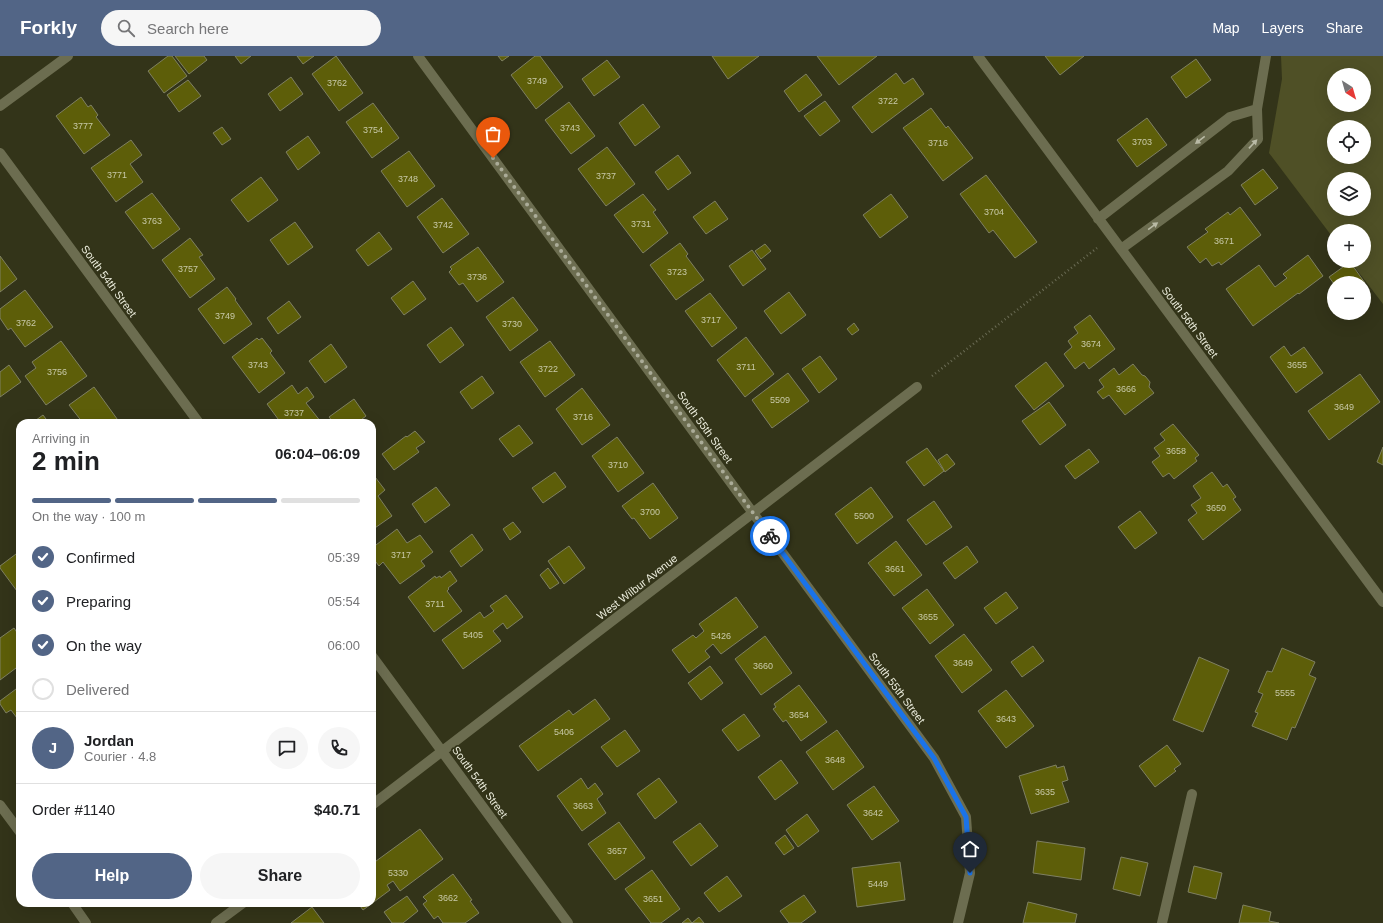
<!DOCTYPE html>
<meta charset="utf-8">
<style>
body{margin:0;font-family:Helvetica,sans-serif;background:#f6f6f6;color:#202124;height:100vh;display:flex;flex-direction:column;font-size:15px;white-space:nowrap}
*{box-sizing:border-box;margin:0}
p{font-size:13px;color:#757577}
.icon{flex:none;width:22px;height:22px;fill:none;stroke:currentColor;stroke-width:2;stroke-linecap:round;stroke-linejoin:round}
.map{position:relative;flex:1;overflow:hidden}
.drawer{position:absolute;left:16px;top:363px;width:360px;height:488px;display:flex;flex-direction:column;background:#fff;border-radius:12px;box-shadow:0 4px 16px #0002}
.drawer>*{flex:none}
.needle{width:26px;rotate:143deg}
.tools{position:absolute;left:1327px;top:12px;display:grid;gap:8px}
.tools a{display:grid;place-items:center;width:44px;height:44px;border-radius:50%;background:#fff;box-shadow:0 4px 16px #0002;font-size:20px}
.pin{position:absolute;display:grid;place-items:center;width:34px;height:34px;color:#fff;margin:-41px -17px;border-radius:50% 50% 50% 0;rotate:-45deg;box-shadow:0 0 4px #0007}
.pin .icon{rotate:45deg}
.courier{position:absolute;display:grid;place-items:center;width:40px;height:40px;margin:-20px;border:3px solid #1a73e8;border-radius:50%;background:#fff;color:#222;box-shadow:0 1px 5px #0007}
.headline em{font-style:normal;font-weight:600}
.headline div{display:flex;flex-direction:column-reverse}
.headline{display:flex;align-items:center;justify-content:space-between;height:68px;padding:0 16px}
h1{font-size:26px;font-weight:600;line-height:30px}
.bar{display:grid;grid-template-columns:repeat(4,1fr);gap:6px 4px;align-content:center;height:48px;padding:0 16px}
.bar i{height:5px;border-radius:3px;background:#e0e0e0}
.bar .current{background:#526586}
.bar p{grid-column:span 4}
.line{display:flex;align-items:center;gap:10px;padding:0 16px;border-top:1px solid #e0e0e0}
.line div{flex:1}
.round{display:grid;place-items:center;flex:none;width:42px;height:42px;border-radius:21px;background:#f6f6f6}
ol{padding:0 16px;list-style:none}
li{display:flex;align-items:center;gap:12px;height:44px}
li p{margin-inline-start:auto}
li .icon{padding:4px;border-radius:50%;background:#526586;color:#fff;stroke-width:4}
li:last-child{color:#757577}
li i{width:22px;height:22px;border:2px solid #e0e0e0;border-radius:50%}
.primary-button{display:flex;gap:8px;margin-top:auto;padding:8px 16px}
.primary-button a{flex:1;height:46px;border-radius:24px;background:#526586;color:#fff;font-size:16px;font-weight:600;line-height:46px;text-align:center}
.primary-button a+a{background:#f6f6f6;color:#202124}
header{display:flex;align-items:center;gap:24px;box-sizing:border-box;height:56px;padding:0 20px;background:#526586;color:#fff}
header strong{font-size:19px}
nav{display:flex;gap:22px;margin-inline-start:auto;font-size:14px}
.search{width:280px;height:36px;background:#f6f6f6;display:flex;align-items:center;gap:10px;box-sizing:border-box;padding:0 14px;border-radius:22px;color:#757577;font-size:15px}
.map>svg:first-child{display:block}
.green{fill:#4f5026;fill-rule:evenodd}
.building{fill:#5d5e09;stroke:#7f8062}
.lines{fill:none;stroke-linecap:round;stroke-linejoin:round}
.path{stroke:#6b6c55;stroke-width:2.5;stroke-dasharray:1 3;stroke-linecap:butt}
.minor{stroke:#6c6d50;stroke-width:10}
.oneway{fill:#b9baa5}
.done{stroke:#abac98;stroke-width:4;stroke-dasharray:0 7.2}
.route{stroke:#1a73e8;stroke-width:5}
.labels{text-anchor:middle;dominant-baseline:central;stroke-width:3.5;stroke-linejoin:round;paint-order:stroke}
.number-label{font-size:9px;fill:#c8c9a8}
.street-label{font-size:11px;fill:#eceddd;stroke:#333419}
</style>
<header>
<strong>Forkly</strong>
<div class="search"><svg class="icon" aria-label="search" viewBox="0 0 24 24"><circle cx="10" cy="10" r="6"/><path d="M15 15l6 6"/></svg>Search here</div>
<nav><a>Map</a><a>Layers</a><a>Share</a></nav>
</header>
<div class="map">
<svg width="1383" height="867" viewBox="0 0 1383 867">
<rect width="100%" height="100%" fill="#333419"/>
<!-- green -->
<path class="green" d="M1281,0H1383V248L1350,205H1364V175H1334V183L1269,97L1282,23ZM1334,19H1364V49H1334ZM1334,71H1364V101H1334ZM1334,123H1364V153H1334Z"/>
<!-- building -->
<path class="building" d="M168,0H172L187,20L164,37L148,15Z
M175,0H204L207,4L189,18Z
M235,0H251L241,8Z
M297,0H314L303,8Z
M336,0L363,37L339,55L312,18Z
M498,0H509L502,5Z
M535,0H540L563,31L536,53L511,19Z
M712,0H759L728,23Z
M817,0H877L839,29Z
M1045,0H1084L1060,19Z
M1196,3L1211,24L1186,42L1171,21Z
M607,4L620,21L594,40L582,23Z
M896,17L904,28L913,22L924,38L872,77L852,51Z
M806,18L822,39L799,56L784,35Z
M291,21L303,38L280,55L268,38Z
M188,24L201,40L179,56L167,39Z
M81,41L88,51L91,49L98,59L96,61L110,79L84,98L56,60Z
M825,45L840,65L820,80L804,60Z
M569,46L595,80L571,98L545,64Z
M373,47L399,82L372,102L346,66Z
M643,48L660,71L635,90L619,67Z
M931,52L946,72L948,70L973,102L943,125L903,72Z
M1147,62L1167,89L1137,111L1117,84Z
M222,71L231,83L222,89L213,77Z
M308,80L320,97L298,114L286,96Z
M131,84L142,99L130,108L143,126L116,146L91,112Z
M607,91L635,128L606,150L578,113Z
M409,95L435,130L407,151L381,115Z
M678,99L691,117L668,134L655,116Z
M1263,113L1278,132L1255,149L1241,129Z
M986,119L1037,186L1015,202L993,174L989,177L960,138Z
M261,121L278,144L248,166L231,144Z
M152,137L180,173L153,193L125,156Z
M643,138L656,154L653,156L668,177L643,197L614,159Z
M891,138L908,161L880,182L863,159Z
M442,142L469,178L443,197L417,161Z
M715,145L728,163L706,178L693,161Z
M1240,151L1261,179L1221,209L1219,206L1212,210L1206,202L1200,207L1187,191L1208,176L1205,173L1228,156L1230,159Z
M295,166L313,191L288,209L270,184Z
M379,176L392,193L368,210L356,194Z
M190,182L203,199L199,201L215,223L190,242L162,204Z
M680,187L688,198L686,200L704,224L676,244L650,209Z
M765,188L771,195L761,203L755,195Z
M478,191L504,226L477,246L463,227L459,229L449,216L452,213L450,211Z
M752,194L766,213L743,230L729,210Z
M1308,199L1323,220L1299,238L1298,237L1253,270L1226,233L1259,209L1275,231L1287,222L1283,218Z
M0,200L17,223L0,236Z
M1350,206L1365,227H1334V228L1329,221Z
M413,225L426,243L404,259L391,242Z
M227,231L236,243L235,244L252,268L224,288L198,253Z
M25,234L53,271L25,291L11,272L8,274L0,262V253Z
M789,236L806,259L781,278L764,255Z
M710,237L737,272L712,291L685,255Z
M513,241L538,274L510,295L486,261Z
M289,245L301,261L278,278L267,262Z
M1090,259L1115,293L1089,313L1084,306L1075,313L1064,298L1072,291L1068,285L1078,277L1074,271Z
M854,267L859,274L852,279L847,273Z
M451,271L464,289L440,307L427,289Z
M746,281L774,318L745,341L717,304Z
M257,282L259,284L262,282L272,295L270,297L285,317L259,337L232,301Z
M61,285L87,320L46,349L25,320L36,312L32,306Z
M550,285L575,319L545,341L520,306Z
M331,288L347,311L325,327L309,305Z
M1284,290L1291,300L1304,291L1323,317L1296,337L1270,301Z
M820,300L837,323L819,337L802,313Z
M1046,306L1064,330L1034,354L1015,330Z
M1133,308L1142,319L1145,320L1150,326L1149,331L1154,337L1125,359L1109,339L1103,343L1097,336L1104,331L1099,324L1114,312L1119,319Z
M9,309L21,326L0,341V316Z
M788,317L809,345L772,372L752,344Z
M1360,318L1380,346L1329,384L1308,355Z
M482,320L494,337L472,353L460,336Z
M292,329L298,338L307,331L314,341L306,347L321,366L281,367L267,348Z
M94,331L120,367H83L69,349Z
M582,332L610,369L582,389L556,353Z
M354,343L366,360L357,367H334L329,361Z
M1049,346L1066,369L1040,389L1022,365Z
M43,359L49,367H32Z
M1173,368L1199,399L1195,402L1197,405L1174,423L1169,417L1163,421L1152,406L1160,400L1154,392L1165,384L1160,378Z
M519,369L533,387L513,401L499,383Z
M415,375L425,386L416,392L419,396L394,414L382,398L406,380L407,381Z
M617,381L644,417L618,436L592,400Z
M1383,391V409L1377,406Z
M927,392L944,415L924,430L906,406Z
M1089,393L1099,406L1075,423L1065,410Z
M947,398L955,408L945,416L938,404Z
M555,416L566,431L543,447L532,432Z
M1212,416L1223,431L1227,428L1236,441L1233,443L1241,454L1203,484L1188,464L1197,457L1191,449L1201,442L1193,430Z
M372,417L385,434L378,440L392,460L372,474Z
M653,427L678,462L650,483L634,462L632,463L622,450Z
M436,431L450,449L425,467L412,448Z
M871,431L893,461L857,488L835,458Z
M934,445L952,471L926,489L907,464Z
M1140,455L1157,477L1135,493L1118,471Z
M513,466L521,476L510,484L503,473Z
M397,473L407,487L420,479L433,496L421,505L425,510L400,528L383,506L379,510L372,501V492Z
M472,478L483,494L461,511L450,495Z
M896,485L922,519L894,540L868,507Z
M569,490L585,512L564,528L548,505Z
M967,490L978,506L955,523L943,507Z
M20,495V533L17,535L0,512V510Z
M548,512L559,527L550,533L540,519Z
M450,515L457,525L448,532L449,533L447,535L462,555L434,576L408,541L435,520L436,522L440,520L441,522Z
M927,533L954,569L930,588L902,552Z
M1006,536L1018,552L996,568L984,552Z
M506,539L523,561L507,573L503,567L493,575L501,585L463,613L442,584L480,556L484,562L494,555L490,550Z
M736,541L758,571L721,598L713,588L705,595L710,601L689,617L672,594L693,579L696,582L704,575L699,568Z
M14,572L20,581V609L0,624V582Z
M964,578L992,614L962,637L935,600Z
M765,580L792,617L761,639L735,603Z
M1033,590L1044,605L1022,621L1011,606Z
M1282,592L1315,606L1309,619L1316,622L1295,672L1292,671L1287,684L1252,670L1258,657L1255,656L1263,638L1258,636L1267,615L1272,616Z
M1199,601L1229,614L1203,676L1173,664Z
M710,610L723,627L701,644L688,627Z
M799,629L827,666L801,685L786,664L783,666L773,653L776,651L774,648Z
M20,630V666L11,654L6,657L0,648V645Z
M1006,634L1034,670L1006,692L978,655Z
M595,643L610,663L538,715L519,690L569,654L573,659Z
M744,658L760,680L738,695L722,674Z
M625,674L640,695L617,711L601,691Z
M837,674L864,711L833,734L806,696Z
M1167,689L1181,708L1174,713L1176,715L1155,731L1139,710Z
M781,704L798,727L775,744L758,721Z
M1056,709L1057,712L1064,710L1068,724L1062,726L1069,746L1031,758L1019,720Z
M581,722L588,733L595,727L603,738L597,743L606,757L582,775L557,740Z
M659,722L677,746L655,763L637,738Z
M874,730L899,765L872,784L847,749Z
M807,758L819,775L798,791L786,774Z
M619,766L645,802L615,824L588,788Z
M700,767L718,790L691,810L673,786Z
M420,773L443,803L400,835L393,825L387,829L390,834L363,854L358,847H372V808Z
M785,779L794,792L784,799L775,787Z
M1037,785L1085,792L1081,824L1033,817Z
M1121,801L1148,807L1140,840L1113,833Z
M900,806L905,844L857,851L852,812Z
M1194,810L1222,817L1216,843L1188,836Z
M652,814L680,853L661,867H651L625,833Z
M453,818L472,844L470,845L479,857L465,867H443L438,860L434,863L423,848L427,845L423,841Z
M727,820L742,840L719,856L704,837Z
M804,839L816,856L801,867H789L780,855Z
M407,840L418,855L403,867H392L384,856Z
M1028,846L1077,858L1075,867H1023Z
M1243,849L1271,856L1269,865L1279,867H1239Z
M312,851L324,867H291Z
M699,861L704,867H682L688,862L692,867Z"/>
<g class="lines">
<!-- path -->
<path class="path" d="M932,320L1097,192"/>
<!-- minor -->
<path class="minor" d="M418,0L753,457L934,702L966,761L970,817L958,867
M978,0L1383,546
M0,50L68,0
M0,97L199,367
M1098,163L1230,61L1257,53
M1121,193L1228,115L1258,83L1257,53L1266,0
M372,600L568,867
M0,749L20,776
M372,749L917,331
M72,847L86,867
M216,867L243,847
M1162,867L1192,738"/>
</g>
<!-- one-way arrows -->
<defs><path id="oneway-solid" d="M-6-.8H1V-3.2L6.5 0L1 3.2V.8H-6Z"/></defs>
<g class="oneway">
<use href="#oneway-solid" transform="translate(1200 84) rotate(142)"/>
<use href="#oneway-solid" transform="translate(1253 88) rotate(-47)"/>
<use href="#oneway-solid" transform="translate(1153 170) rotate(-36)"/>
</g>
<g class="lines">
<!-- done -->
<path class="done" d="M493,102L770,480"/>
<!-- route -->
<path class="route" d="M770,480L934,702L966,761L970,817"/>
</g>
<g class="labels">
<!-- number labels -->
<g class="number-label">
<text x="537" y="25">3749</text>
<text x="337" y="27">3762</text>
<text x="888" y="45">3722</text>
<text x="83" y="70">3777</text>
<text x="570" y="72">3743</text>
<text x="373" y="74">3754</text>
<text x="1142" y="86">3703</text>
<text x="938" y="87">3716</text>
<text x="117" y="119">3771</text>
<text x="606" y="120">3737</text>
<text x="408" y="123">3748</text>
<text x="994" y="156">3704</text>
<text x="152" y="165">3763</text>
<text x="641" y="168">3731</text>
<text x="443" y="169">3742</text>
<text x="1224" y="185">3671</text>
<text x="188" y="213">3757</text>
<text x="677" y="216">3723</text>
<text x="477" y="221">3736</text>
<text x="225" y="260">3749</text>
<text x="711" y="264">3717</text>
<text x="26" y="267">3762</text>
<text x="512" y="268">3730</text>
<text x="1091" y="288">3674</text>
<text x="258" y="309">3743</text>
<text x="1297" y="309">3655</text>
<text x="746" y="311">3711</text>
<text x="548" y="313">3722</text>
<text x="57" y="316">3756</text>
<text x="1126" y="333">3666</text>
<text x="780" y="344">5509</text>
<text x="1344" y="351">3649</text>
<text x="294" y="357">3737</text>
<text x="583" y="361">3716</text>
<text x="1176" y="395">3658</text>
<text x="618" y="409">3710</text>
<text x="1216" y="452">3650</text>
<text x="650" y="456">3700</text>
<text x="864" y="460">5500</text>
<text x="401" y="499">3717</text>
<text x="895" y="513">3661</text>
<text x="435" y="548">3711</text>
<text x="928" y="561">3655</text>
<text x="473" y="579">5405</text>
<text x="721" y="580">5426</text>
<text x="963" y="607">3649</text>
<text x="763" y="610">3660</text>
<text x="1285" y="637">5555</text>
<text x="799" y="659">3654</text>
<text x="1006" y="663">3643</text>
<text x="564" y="676">5406</text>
<text x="835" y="704">3648</text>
<text x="1045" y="736">3635</text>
<text x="583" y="750">3663</text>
<text x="873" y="757">3642</text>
<text x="617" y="795">3657</text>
<text x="398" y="817">5330</text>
<text x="878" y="828">5449</text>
<text x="448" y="842">3662</text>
<text x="653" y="843">3651</text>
</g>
<!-- street labels -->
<g class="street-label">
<text transform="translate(109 225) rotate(54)">South 54th Street</text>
<text transform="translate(1190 266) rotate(53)">South 56th Street</text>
<text transform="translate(705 371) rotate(54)">South 55th Street</text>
<text transform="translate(637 531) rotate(-38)">West Wilbur Avenue</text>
<text transform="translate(897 632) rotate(53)">South 55th Street</text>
<text transform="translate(480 726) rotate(54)">South 54th Street</text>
</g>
</g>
</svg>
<div class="tools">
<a><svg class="needle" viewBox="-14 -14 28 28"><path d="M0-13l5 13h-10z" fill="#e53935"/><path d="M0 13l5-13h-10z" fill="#757577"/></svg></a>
<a><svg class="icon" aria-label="locate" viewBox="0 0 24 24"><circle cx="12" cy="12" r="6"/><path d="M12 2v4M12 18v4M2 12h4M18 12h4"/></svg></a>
<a><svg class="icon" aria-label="layers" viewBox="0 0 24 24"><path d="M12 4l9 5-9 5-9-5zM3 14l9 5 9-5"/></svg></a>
<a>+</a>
<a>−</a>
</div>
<div class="pin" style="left:493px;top:102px;background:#ea580c"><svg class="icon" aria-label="bag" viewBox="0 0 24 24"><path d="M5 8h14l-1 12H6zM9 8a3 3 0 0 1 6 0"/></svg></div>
<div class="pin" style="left:970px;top:817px;background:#1f2937"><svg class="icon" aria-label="home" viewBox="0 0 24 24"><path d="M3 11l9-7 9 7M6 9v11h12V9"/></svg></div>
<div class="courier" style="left:770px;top:480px"><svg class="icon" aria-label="bike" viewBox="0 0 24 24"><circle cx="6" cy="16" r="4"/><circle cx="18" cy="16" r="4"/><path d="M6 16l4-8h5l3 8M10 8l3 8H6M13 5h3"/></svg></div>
<section class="drawer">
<div class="headline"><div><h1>2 min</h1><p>Arriving in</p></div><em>06:04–06:09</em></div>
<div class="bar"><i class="current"></i><i class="current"></i><i class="current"></i><i></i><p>On the way · 100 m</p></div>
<ol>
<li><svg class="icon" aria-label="check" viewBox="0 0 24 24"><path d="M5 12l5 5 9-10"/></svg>Confirmed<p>05:39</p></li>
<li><svg class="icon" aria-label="check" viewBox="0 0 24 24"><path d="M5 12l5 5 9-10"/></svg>Preparing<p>05:54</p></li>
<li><svg class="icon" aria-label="check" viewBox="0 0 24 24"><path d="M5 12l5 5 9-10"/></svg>On the way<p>06:00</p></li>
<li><i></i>Delivered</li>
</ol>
<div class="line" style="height:72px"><b class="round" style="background:#526586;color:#fff">J</b><div><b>Jordan</b><p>Courier · 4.8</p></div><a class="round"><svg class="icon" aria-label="chat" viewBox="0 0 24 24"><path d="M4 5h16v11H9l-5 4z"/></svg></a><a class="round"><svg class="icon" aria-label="phone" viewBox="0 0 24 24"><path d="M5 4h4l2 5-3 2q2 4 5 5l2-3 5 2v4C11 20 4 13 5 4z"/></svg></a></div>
<div class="line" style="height:52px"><div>Order #1140</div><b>$40.71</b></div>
<div class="primary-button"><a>Help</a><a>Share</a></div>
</section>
</div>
